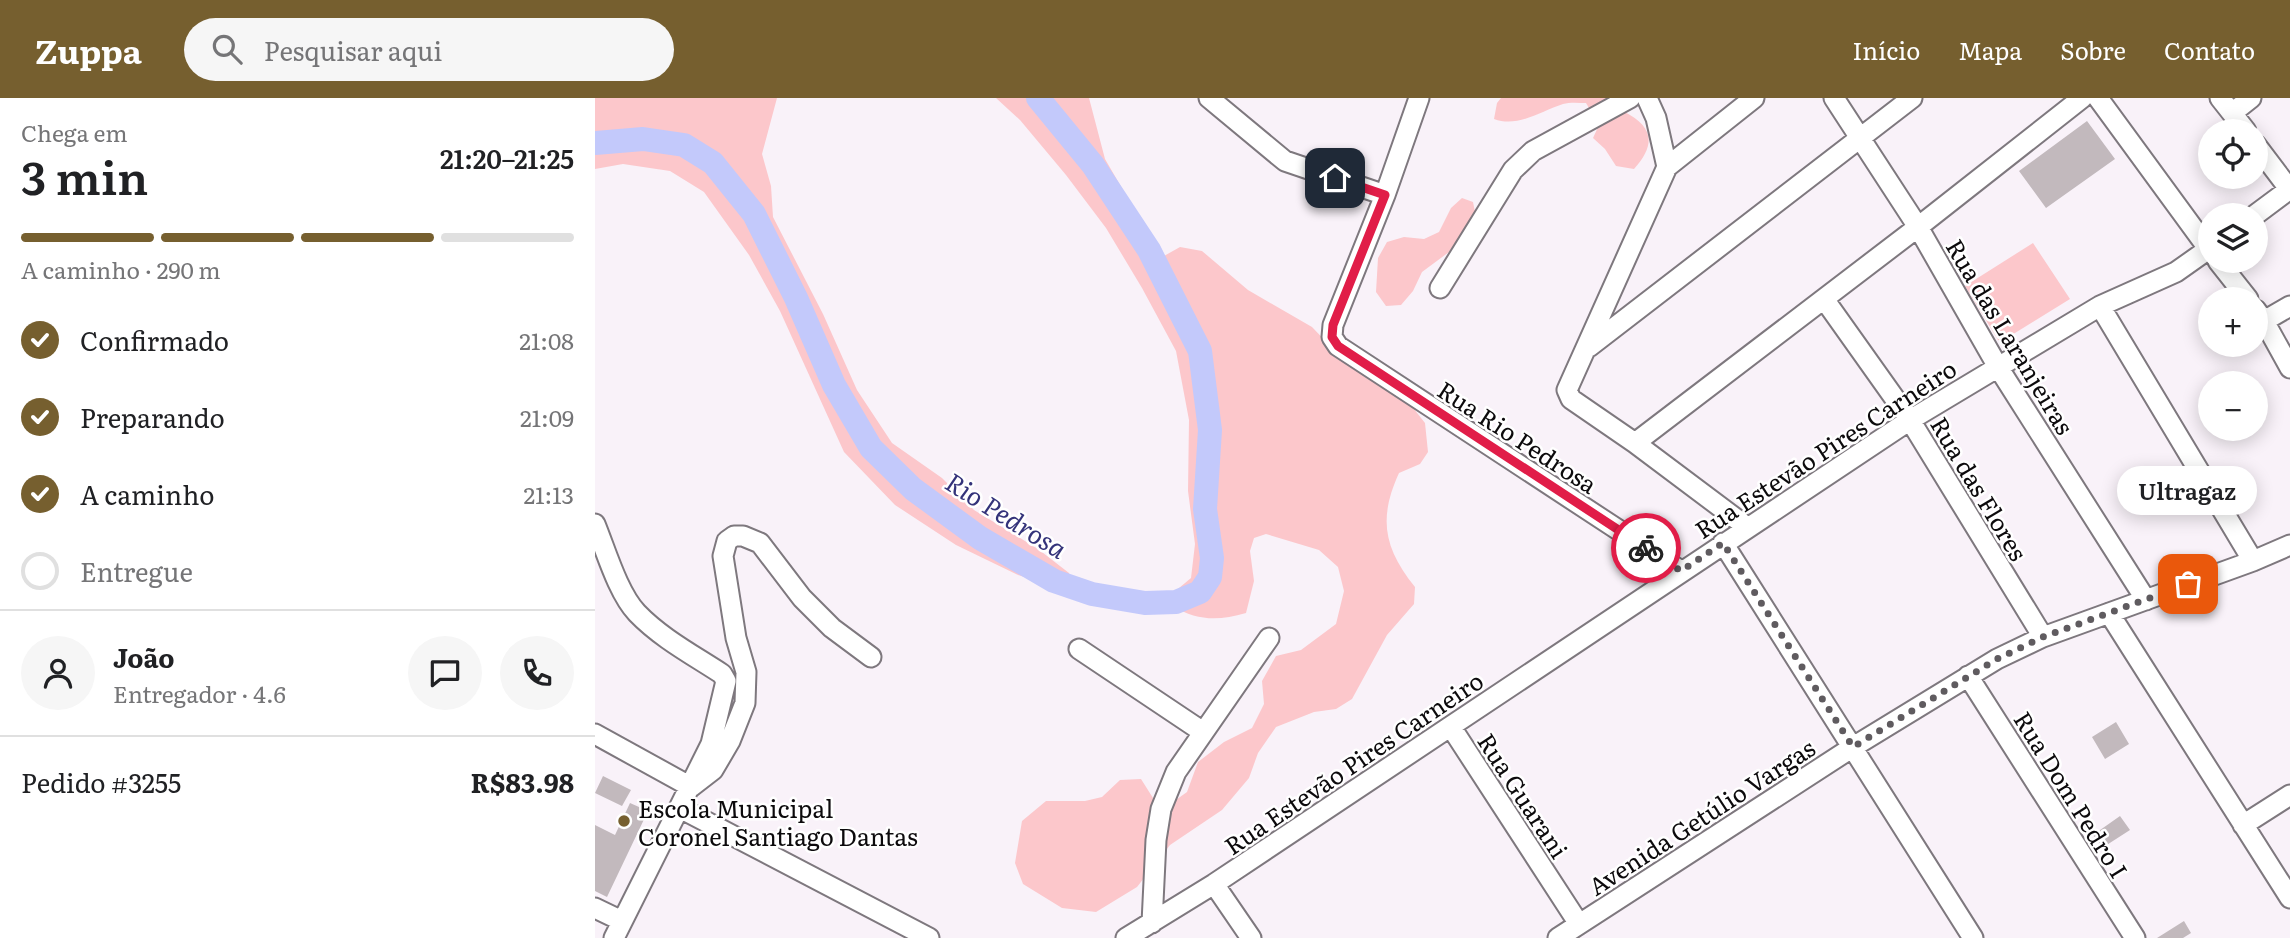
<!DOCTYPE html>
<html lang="pt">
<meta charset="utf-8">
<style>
body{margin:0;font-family:Literata,serif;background:#f6f6f6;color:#202124;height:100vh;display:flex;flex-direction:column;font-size:26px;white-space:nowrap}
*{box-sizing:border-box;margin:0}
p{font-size:23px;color:#757577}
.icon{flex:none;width:38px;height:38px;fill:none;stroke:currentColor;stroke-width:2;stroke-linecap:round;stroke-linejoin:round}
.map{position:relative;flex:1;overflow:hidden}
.panel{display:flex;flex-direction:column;background:#fff;width:595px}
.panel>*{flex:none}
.buttons{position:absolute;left:1603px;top:21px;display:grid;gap:14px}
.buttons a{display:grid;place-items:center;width:70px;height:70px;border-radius:50%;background:#fff;box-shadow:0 4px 18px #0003;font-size:35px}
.pin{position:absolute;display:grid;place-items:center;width:60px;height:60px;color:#fff;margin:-30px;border-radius:14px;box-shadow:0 4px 10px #0006}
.courier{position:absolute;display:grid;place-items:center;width:70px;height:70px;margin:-35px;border:5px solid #e11d48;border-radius:50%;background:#fff;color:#222;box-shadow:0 2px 9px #0007}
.bubble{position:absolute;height:49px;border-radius:24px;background:#fff;box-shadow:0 4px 18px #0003;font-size:23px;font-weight:600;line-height:49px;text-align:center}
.summary em{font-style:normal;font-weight:600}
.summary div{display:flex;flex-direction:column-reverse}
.summary{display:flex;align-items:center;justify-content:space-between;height:119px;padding:0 21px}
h1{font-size:46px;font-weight:600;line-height:52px}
.bar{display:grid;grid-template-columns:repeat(4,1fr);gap:10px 7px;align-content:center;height:84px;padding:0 21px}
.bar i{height:9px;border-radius:5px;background:#e0e0e0}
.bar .current{background:#765f2f}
.bar p{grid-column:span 4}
.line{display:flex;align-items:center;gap:18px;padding:0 21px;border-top:2px solid #e0e0e0}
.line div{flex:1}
.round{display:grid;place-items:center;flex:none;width:74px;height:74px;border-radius:37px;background:#f6f6f6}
ol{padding:0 21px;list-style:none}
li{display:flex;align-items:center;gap:21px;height:77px}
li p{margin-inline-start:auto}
li .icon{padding:7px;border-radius:50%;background:#765f2f;color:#fff;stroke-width:4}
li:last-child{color:#757577}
li i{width:38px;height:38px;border:4px solid #e0e0e0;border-radius:50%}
header{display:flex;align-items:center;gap:42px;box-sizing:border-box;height:98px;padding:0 35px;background:#765f2f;color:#fff}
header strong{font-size:33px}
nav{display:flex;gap:38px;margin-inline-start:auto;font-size:24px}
.search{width:490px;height:63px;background:#f6f6f6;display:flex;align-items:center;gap:18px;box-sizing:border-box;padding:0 24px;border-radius:38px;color:#757577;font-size:26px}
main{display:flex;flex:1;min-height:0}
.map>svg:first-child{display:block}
.green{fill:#fcc7cb}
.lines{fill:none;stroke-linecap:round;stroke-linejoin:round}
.river{stroke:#c3c9fb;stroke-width:24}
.building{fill:#c2b9bd}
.minor-casing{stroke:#7e787e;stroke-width:23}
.minor{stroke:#fff;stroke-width:19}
.done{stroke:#5f5b5f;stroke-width:7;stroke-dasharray:0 12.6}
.route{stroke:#e11d48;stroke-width:9}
.poi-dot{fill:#765f2f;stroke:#fff;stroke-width:2.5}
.labels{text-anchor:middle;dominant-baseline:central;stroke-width:5;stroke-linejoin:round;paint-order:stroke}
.street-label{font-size:24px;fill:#0c0a0c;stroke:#fff}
.poi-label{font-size:24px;fill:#0c0a0c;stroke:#fff;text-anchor:start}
.water-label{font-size:26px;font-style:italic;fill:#34337a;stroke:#fff}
</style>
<header>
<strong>Zuppa</strong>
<div class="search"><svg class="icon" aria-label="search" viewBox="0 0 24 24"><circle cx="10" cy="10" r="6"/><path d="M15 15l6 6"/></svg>Pesquisar aqui</div>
<nav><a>Início</a><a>Mapa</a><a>Sobre</a><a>Contato</a></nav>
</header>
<main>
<section class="panel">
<div class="summary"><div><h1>3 min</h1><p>Chega em</p></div><em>21:20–21:25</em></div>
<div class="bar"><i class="current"></i><i class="current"></i><i class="current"></i><i></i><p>A caminho · 290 m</p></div>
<ol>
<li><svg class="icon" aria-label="check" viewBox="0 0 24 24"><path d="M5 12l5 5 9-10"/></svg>Confirmado<p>21:08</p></li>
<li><svg class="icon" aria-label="check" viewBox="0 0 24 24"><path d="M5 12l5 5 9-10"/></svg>Preparando<p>21:09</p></li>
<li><svg class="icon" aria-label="check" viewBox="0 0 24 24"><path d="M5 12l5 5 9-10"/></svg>A caminho<p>21:13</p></li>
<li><i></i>Entregue</li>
</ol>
<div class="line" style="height:126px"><a class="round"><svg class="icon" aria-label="person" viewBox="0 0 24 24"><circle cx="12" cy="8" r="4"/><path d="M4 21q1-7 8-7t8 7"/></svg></a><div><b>João</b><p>Entregador · 4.6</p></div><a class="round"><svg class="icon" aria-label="chat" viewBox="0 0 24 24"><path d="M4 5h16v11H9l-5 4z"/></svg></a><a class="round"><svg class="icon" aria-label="phone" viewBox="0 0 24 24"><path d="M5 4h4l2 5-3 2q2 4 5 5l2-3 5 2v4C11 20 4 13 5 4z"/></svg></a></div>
<div class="line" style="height:91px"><div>Pedido #3255</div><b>R$83.98</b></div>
</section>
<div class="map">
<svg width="1695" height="840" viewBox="0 0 1695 840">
<rect width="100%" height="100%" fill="#f9f2f9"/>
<!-- green -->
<path class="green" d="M0,0H182L167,56L176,88L178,119L228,216L262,292L297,345L347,380L379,412L443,451L474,475L476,484L462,489L423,477L361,447L300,407L249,354L185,213L154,157L109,94L75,73L28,66L0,71Z
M401,0H494L510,61L547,125L560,154L569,158L585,149L607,153L653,192L717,229L741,254L815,306L830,325L833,354L825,366L804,375C783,421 789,450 820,489L819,506L792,537L757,601L741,611L719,614L681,629L663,655L654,680L627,712L575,747L542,789L501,814L467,810L428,786L420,765L427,723L451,703H490L507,699L525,682L546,681L558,700L578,704L592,694L603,664L629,644L657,630L669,606L667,583L681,558L706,552L741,526L749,493L743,469L724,452L671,436L659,440L655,453L659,483L651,515C623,523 603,523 577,508L578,495L596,480L600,446L593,393L594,322L581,253L547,190L511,130L471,77L425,22Z
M906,0H1026L1028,13C1059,29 1061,46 1039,71L1021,68L1010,51L998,40L1004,27L991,5C984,5 975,4 968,6C946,13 923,30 899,21L902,5Z
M867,100L878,104L880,114L854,154L827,174L818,193L806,207L791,208L781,194L783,160L792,144L809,139L829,141L844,134L856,110Z
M1438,145L1475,201L1407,243L1403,242L1370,188Z"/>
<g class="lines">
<!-- river -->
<path class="river" d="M0,45L48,41L89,47L118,65L159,116L201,200L239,287L276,350L318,391L385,440L459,483L497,496L550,505L581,504L605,494L615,479L617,460L610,411L615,332L605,253L554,152L498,67L443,0"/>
</g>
<!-- building -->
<path class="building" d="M1492,23L1520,61L1451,110L1424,73Z
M1521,624L1534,646L1510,661L1497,639Z
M8,678L36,692L27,708L0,695Z
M35,705L53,713L12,799L0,793V727L20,737Z
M1525,718L1535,732L1507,750L1498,737Z
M1589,823L1596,835L1588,840H1562Z"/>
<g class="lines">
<defs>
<path id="minor" d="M614,0L690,63L790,97
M824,0L790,97L738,227L737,239L743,248L1086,473
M1052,0L1061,20L1072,69L972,292L976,301L1040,345L1152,429
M1239,0L1323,129L1403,269L1551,502
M1503,0L1615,153
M1625,0L1651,33
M1637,15L1656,0
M1661,47L1695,92
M1072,69L1159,0
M1660,117L1695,91
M1623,163L1653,201
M845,190L918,72L938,53L1035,0
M1229,201L1315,322L1448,539
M1505,208L1658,463
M1661,212L1669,223L1695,270
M1669,223L1695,208
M994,249L1317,0
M1040,345L1323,129L1487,0
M0,426C11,453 23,495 42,515C66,540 98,557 127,576L131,583L116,646L19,840
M1128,445L1378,840
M1514,515L1695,800
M484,551L608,634
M1373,578L1540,840
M856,629L984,826
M0,636L96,689L118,672L135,643L150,605L151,574L141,540L128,458L132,443L139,438H148L165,445L207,500L237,530L276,559
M85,710L334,840
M1648,727L1695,697
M619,786L656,840
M0,810L27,823
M557,825L561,742L566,711L581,674L674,540
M531,840L619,786L1315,322L1505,208L1581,174L1615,150
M963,840L1258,649L1402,561L1448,539L1658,463L1695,447"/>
</defs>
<!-- minor casing -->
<use href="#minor" class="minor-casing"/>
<!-- minor -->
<use href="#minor" class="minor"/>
</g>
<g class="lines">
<!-- done -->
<path class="done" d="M1051,450L1086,473L1128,445L1258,649L1402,561L1448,539L1593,486"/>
<!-- route -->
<path class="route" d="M740,80L790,97L738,227L737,239L743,248L1051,450"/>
</g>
<!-- markers -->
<circle class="poi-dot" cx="29" cy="723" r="7"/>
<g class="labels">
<!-- street labels -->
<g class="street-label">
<text transform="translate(1416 238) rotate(59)">Rua das Laranjeiras</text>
<text transform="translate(923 338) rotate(33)">Rua Rio Pedrosa</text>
<text transform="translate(1230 350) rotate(-33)">Rua Estevão Pires Carneiro</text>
<text transform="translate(1385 390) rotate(59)">Rua das Flores</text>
<text transform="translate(758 664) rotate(-34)">Rua Estevão Pires Carneiro</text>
<text transform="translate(1477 696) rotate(58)">Rua Dom Pedro I</text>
<text transform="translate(929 697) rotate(57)">Rua Guarani</text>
<text transform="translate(1106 718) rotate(-33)">Avenida Getúlio Vargas</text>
</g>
<!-- poi labels -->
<g class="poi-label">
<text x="43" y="709">Escola Municipal<tspan x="43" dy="28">Coronel Santiago Dantas</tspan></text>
</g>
<!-- water labels -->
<g class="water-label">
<text transform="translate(412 416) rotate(32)">Rio Pedrosa</text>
</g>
</g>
</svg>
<div class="buttons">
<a><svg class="icon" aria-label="locate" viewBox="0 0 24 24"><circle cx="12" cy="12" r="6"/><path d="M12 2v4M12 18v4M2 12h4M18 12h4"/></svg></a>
<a><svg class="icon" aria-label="layers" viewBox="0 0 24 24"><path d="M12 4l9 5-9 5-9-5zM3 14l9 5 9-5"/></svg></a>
<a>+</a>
<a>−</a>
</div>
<div class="pin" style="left:1593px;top:486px;background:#ea580c"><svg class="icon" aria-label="bag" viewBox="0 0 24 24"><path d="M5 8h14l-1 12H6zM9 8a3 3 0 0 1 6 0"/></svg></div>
<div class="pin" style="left:740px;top:80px;background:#1f2937"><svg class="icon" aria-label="home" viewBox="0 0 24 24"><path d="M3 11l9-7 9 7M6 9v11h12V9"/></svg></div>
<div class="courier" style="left:1051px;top:450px"><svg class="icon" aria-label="bike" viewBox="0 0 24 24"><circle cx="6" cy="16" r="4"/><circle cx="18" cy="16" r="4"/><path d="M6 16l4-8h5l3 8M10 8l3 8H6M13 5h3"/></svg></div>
<div class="bubble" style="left:1522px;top:368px;width:140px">Ultragaz</div>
</div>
</main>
